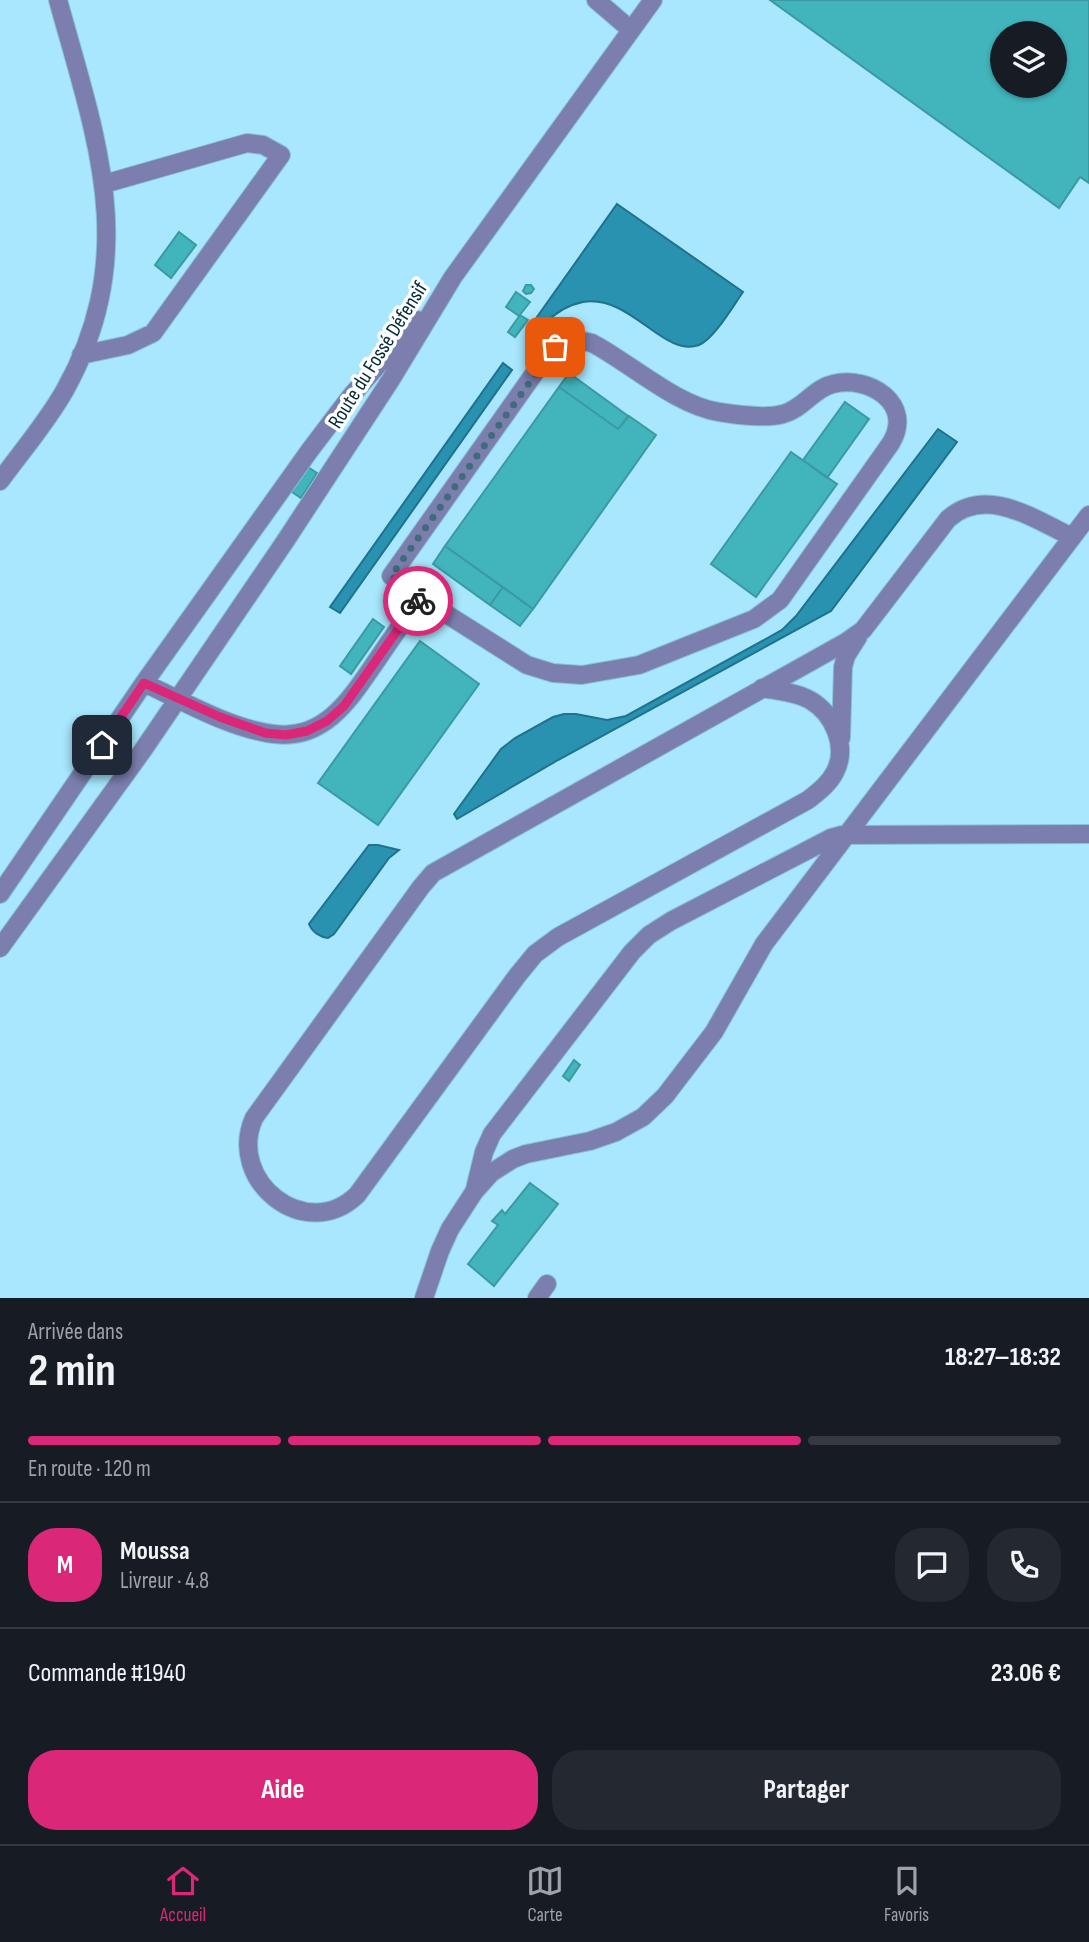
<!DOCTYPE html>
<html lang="fr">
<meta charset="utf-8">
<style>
body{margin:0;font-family:"Sofia Sans Condensed",sans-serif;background:#242831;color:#f1f3f6;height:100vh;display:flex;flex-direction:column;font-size:26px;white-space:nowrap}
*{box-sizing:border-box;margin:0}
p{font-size:23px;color:#9ea1a6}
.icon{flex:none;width:38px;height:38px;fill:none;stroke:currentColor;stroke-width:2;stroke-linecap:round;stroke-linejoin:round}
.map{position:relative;height:1298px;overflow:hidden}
.drawer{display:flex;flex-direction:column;background:#171b24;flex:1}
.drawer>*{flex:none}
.controls{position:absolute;left:990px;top:21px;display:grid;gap:14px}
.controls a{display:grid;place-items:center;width:77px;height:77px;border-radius:50%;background:#171b24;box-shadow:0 2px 5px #0004;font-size:35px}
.pin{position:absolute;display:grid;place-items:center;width:60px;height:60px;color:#fff;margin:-30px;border-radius:14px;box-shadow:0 4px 10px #0006}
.courier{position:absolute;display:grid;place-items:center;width:70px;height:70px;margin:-35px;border:5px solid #db2777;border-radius:50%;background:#fff;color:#222;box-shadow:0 2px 9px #0007}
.summary em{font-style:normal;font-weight:700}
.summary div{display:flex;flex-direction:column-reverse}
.summary{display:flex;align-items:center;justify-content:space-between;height:119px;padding:0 28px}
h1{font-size:46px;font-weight:700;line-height:52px}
.bar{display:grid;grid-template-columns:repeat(4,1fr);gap:10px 7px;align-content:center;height:84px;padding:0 28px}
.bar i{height:9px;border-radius:5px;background:#363941}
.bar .current{background:#db2777}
.bar p{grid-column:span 4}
.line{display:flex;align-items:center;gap:18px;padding:0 28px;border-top:2px solid #363941}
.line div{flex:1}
.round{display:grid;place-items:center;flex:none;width:74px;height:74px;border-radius:28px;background:#242831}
.primary-button{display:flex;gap:14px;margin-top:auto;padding:14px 28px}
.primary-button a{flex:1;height:80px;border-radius:28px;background:#db2777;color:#fff;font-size:28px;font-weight:700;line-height:80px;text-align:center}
.primary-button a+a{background:#242831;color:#f1f3f6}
.tab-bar{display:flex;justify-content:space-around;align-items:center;height:98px;border-top:2px solid #363941;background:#171b24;font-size:19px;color:#9ea1a6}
.tab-bar a{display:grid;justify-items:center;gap:4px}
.tab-bar .current{color:#db2777}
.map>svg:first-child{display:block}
.water{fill:#2a92b1;stroke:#1f728c;stroke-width:2}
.building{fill:#41b4bc;stroke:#3b9aa1;stroke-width:2;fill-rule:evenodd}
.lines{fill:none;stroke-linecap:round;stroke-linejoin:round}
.minor-casing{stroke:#87c1d6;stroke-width:20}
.minor{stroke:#7c7eae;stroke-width:18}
.done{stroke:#3e6c7b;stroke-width:7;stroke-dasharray:0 12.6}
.route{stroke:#db2777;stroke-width:9}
.labels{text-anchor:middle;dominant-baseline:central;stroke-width:7;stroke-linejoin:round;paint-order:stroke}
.street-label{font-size:21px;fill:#052934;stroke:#fdfdfd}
</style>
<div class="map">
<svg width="1089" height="1298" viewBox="0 0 1089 1298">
<rect width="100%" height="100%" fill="#a8e7fe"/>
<!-- water -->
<path class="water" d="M617,204L743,292C733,306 714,339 699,345C663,358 631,294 583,302C568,305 556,312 546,323L537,317Z
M503,363L512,370L340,613L330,607Z
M938,429L957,442L831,611L558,760L457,819L454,814L501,749L515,738L553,717L564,714H576L607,720L626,716L782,630L796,616Z
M369,845H378L399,850L389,858L334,934L328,938C320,937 312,932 309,924Z"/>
<!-- building -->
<path class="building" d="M770,0H1089V183L1080,177L1059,208ZM1003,33H1055V86H1003Z
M179,232L196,245L171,278L155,265Z
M526,285H531L534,289L531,293L526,294L523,291Z
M516,292L530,302L519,316L506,307Z
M520,315L528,320L515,337L508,332Z
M569,373L628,416L618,429L559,387Z
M559,387L618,429L629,416L656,435L533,609L445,546Z
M845,402L869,419L827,478L803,460Z
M791,452L837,484L756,597L711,564Z
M308,467L317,473L301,498L292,492L295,486L293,485Z
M445,546L503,587L490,605L433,564Z
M503,587L533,609L520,626L490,605Z
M373,619L384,627L351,674L340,666Z
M420,641L479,684L378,825L318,783Z
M574,1060L580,1065L569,1081L563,1076Z
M530,1183L558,1204L494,1286L468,1264L498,1225L492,1221L502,1210L505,1214Z"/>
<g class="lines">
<defs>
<path id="minor" d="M596,0L631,30
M81,355L128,345L153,333L281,155L263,145L247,143L104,184
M0,481C22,451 47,422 65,390C141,253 96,138 58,0
M144,683C183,701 231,729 274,734C326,741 352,696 377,660C391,639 406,618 421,598L527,665L553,673L582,675L639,665L754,619L780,600L891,443C914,404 870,375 833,384C814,388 803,409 783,414C765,419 738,415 719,412C677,406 630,363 592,343C575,338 560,341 548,354L391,576L421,598
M762,688C778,691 796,692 810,700C834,714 848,747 835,772C829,784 818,792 808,800L558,937L535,954L517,976L357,1195C306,1244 226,1181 254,1118L421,887L433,873L846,642L863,630L948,519C986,485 1034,519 1072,537
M841,738L843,667L846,656L858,637
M0,894L144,683L310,450L351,396L417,320
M0,948L143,750L286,540L390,381L453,277L653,0
M475,1189L484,1152L492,1134L632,952L649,935L671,921L831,838L842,835L1089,834
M424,1298L440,1251L450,1229L474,1192L491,1173L513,1159L526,1154L590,1141L616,1132L643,1117L665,1096L714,1032L764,944L1089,515
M537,1298L547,1284"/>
</defs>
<!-- minor casing -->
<use href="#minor" class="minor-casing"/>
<!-- minor -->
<use href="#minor" class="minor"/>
</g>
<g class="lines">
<!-- done -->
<path class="done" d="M418,601L421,598L391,576L555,347"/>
<!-- route -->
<path class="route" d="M102,745L144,683L220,717L265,733L286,735L307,731L327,721L344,706L418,601"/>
</g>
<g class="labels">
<!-- street labels -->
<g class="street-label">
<text transform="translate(378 355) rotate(-58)">Route du Fossé Défensif</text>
</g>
</g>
</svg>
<div class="controls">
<a><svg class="icon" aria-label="layers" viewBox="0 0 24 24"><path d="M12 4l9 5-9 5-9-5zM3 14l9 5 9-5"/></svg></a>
</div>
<div class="pin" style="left:555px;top:347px;background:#ea580c"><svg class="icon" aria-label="bag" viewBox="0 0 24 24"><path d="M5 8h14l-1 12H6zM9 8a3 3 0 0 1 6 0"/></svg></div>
<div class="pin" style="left:102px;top:745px;background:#1f2937"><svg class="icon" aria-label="home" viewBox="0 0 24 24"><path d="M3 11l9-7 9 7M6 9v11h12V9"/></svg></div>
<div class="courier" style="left:418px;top:601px"><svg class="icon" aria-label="bike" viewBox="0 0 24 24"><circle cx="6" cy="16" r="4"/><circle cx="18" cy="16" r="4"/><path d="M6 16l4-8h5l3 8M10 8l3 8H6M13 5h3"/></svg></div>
</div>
<section class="drawer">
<div class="summary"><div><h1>2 min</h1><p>Arrivée dans</p></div><em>18:27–18:32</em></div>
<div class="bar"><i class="current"></i><i class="current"></i><i class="current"></i><i></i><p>En route · 120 m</p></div>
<div class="line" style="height:126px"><b class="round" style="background:#db2777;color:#fff">M</b><div><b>Moussa</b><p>Livreur · 4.8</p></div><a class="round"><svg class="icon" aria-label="chat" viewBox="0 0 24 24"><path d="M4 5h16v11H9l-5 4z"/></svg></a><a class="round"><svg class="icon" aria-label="phone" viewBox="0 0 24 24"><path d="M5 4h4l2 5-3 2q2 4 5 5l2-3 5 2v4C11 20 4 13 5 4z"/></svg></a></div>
<div class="line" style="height:91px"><div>Commande #1940</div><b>23.06 €</b></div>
<div class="primary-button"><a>Aide</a><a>Partager</a></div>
</section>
<nav class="tab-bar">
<a class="current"><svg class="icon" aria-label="home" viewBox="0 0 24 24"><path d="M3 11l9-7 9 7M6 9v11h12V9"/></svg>Accueil</a>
<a><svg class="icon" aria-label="map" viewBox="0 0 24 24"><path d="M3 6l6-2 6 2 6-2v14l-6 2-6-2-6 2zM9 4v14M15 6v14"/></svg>Carte</a>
<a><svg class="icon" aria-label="saved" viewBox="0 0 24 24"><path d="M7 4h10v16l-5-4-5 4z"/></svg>Favoris</a>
</nav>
